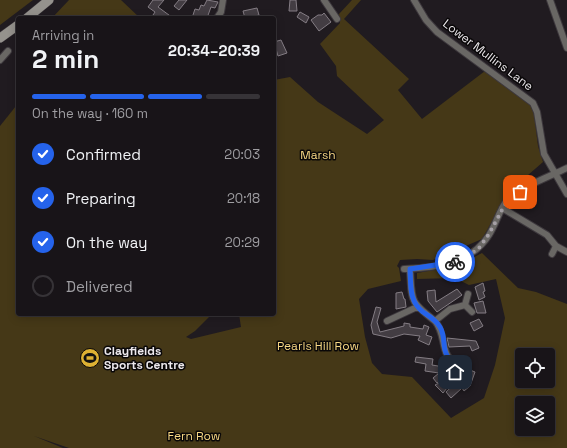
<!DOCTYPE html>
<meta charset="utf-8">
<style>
body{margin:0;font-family:"Space Grotesk",sans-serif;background:#252125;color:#f1f3f6;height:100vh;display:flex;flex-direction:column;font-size:15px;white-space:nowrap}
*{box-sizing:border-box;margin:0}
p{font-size:13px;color:#9f9ea2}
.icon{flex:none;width:22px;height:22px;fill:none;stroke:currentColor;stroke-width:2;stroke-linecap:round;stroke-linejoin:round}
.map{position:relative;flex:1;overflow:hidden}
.drawer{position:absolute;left:16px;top:16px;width:260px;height:300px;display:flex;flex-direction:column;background:#181418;border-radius:4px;box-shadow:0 2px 10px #0003,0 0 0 1px #363337}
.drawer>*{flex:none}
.fabs{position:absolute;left:515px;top:348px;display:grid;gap:8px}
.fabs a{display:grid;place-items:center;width:40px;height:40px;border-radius:4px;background:#181418;box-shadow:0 2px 10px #0003,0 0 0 1px #363337;font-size:20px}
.pin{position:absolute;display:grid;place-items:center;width:34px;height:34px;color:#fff;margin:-17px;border-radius:8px;box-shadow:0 2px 6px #0006}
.courier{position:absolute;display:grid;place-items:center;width:40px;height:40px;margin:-20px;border:3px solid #2563eb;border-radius:50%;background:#fff;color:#222;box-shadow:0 1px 5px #0007}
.summary em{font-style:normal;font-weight:700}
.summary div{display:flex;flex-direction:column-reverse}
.summary{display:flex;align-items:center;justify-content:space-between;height:68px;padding:0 16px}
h1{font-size:26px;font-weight:700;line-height:30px}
.bar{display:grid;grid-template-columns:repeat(4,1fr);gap:6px 4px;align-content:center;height:48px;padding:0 16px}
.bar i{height:5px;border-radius:3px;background:#363337}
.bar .active{background:#2563eb}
.bar p{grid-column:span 4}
ol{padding:0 16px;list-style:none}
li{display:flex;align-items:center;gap:12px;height:44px}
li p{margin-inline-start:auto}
li .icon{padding:4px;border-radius:50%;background:#2563eb;color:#fff;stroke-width:4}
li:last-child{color:#9f9ea2}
li i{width:22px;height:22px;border:2px solid #363337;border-radius:50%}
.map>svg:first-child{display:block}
.green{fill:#453817;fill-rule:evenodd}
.building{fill:#433d43;stroke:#847d84}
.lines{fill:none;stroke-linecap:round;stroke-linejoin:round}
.street-casing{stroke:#3d383d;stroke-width:8}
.secondary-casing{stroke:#3d383d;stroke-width:10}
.street{stroke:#696764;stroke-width:6}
.secondary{stroke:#95928d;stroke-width:9}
.done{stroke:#a5a0a5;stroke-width:4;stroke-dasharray:0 7.2}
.route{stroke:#2563eb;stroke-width:5}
.labels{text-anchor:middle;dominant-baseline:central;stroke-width:3;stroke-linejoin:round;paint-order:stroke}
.street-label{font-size:12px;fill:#ece8ec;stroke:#090708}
.park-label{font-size:12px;fill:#f8d884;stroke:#090708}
.poi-label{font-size:12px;font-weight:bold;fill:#ece8ec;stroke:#090708;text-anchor:start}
</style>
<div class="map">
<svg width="567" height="448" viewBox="0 0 567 448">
<rect width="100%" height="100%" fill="#201b20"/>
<!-- green -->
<path class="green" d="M0,0H33L0,25Z
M69,0H121L140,18H52Z
M352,0H361L344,19L409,79L398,90L422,119L485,71L533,106L538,146L543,162L520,182L503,202L482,239L433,260L417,259L400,260L397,266L399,268L401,281L368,289L359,299L365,337L372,363L382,374L412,377L451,418L484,398L495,365L505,318L496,279L469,285L455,278L417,279V273L457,266L482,253L518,288L536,292L567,304V448H69L34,436L63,448H0V126L16,106L18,107V314H212L195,331L186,337L191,339L241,327L239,314H274V80L290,77L318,102L367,134L384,120L337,76L336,66L320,44L340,23L339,14ZM522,355H548V381H522ZM522,403H548V429H522Z"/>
<!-- building -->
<path class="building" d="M153,0H164L158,7L173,18H157L153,15L155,12L148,7Z
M179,0H187L179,10L174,6Z
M207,0L218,2L215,8L211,7L207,18H192L195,9L199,10L201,5L204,6Z
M290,0H296L297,11H289Z
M257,8L259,15L245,18L243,11Z
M300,12L309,17L306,23L297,17Z
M324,13L331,22L319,31L311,20L318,15H322Z
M281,40L287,53L278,56L274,42Z
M483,283L485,291L483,292L485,297L479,300L475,287Z
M457,289L462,295L437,312L428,301L427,291L435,290L436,302Z
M402,292L404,299H405L406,307L396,309V293Z
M483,301L486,313H477L474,303Z
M376,307L381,308L377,322L380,332L404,326V323L410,324V327L423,329L424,325L429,327L426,335L432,337L429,345L418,340L420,336L404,334L391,338L373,334L371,325Z
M479,319L483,326L474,331L470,323Z
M447,338L476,341L479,348L472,351L470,346L449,347Z
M416,357L433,359L432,365L438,366L446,375L437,383L433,378L439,373L425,371L426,364L415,362Z
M470,370L475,372L470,386L464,391L462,388L451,398L446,392L463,376L466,379Z
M439,383L447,388L443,393L435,385Z"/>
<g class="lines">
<defs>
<path id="street" d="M324,0L337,19
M414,0L426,20L437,32L533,103L537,112L544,154L567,194
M550,0L567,48
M217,18L221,12L223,0
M0,60L8,51
M502,208L547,235L556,246L567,252
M552,254L556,246
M404,269C436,268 471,264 489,235C496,224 499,211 507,200C516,189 553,175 567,168
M410,269C412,301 409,301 435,321L450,309L465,305L472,312
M465,305L468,294
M387,321L417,307
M435,321C447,336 439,352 456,366L455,372
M456,366L466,362"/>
<path id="secondary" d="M27,18L49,0
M0,38L18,25"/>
</defs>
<!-- street casing -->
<use href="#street" class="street-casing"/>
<!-- secondary casing -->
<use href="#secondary" class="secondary-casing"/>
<!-- street -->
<use href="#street" class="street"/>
<!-- secondary -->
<use href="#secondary" class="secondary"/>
</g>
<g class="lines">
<!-- done -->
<path class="done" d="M455,262L464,259L479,248L489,234L508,199L520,192"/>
<!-- route -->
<path class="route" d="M455,262L410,269C411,286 409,301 423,312C429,316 436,320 440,327C448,341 438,351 456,366L455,372"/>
</g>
<!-- icons -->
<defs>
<symbol id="stadium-disc" viewBox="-11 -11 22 22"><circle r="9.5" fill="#ddb133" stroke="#090708"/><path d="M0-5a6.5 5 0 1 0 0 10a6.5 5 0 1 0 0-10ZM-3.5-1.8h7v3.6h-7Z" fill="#111"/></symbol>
</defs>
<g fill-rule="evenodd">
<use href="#stadium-disc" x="79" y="347" width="22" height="22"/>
</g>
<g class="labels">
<!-- street labels -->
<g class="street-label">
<text transform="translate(488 55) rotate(37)">Lower Mullins Lane</text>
</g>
<!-- park labels -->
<g class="park-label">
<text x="318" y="155">Marsh</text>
<text x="318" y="346">Pearls Hill Row</text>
<text x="194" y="436">Fern Row</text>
</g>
<!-- poi labels -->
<g class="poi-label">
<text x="104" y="351">Clayfields<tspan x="104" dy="14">Sports Centre</tspan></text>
</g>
</g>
</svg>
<div class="fabs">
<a><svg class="icon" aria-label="locate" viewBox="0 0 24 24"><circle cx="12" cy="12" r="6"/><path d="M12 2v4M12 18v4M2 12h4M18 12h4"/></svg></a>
<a><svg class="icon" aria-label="layers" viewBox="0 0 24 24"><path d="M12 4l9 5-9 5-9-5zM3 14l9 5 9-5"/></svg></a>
</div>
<div class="pin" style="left:520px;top:192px;background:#ea580c"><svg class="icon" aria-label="bag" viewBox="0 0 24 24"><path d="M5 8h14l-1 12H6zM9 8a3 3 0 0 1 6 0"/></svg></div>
<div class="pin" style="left:455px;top:372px;background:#1f2937"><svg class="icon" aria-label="home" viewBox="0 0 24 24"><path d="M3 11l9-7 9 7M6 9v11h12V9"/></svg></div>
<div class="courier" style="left:455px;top:262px"><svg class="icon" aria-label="bike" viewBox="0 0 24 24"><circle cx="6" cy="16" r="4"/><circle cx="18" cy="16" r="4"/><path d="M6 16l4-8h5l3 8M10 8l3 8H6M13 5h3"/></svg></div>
<section class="drawer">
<div class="summary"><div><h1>2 min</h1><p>Arriving in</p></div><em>20:34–20:39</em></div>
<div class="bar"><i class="active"></i><i class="active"></i><i class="active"></i><i></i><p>On the way · 160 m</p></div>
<ol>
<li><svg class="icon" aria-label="check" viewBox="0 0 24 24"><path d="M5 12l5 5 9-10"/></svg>Confirmed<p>20:03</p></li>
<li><svg class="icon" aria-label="check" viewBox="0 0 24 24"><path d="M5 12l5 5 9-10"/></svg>Preparing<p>20:18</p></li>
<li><svg class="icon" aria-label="check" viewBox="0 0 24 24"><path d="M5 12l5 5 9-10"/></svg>On the way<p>20:29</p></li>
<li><i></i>Delivered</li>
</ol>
</section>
</div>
